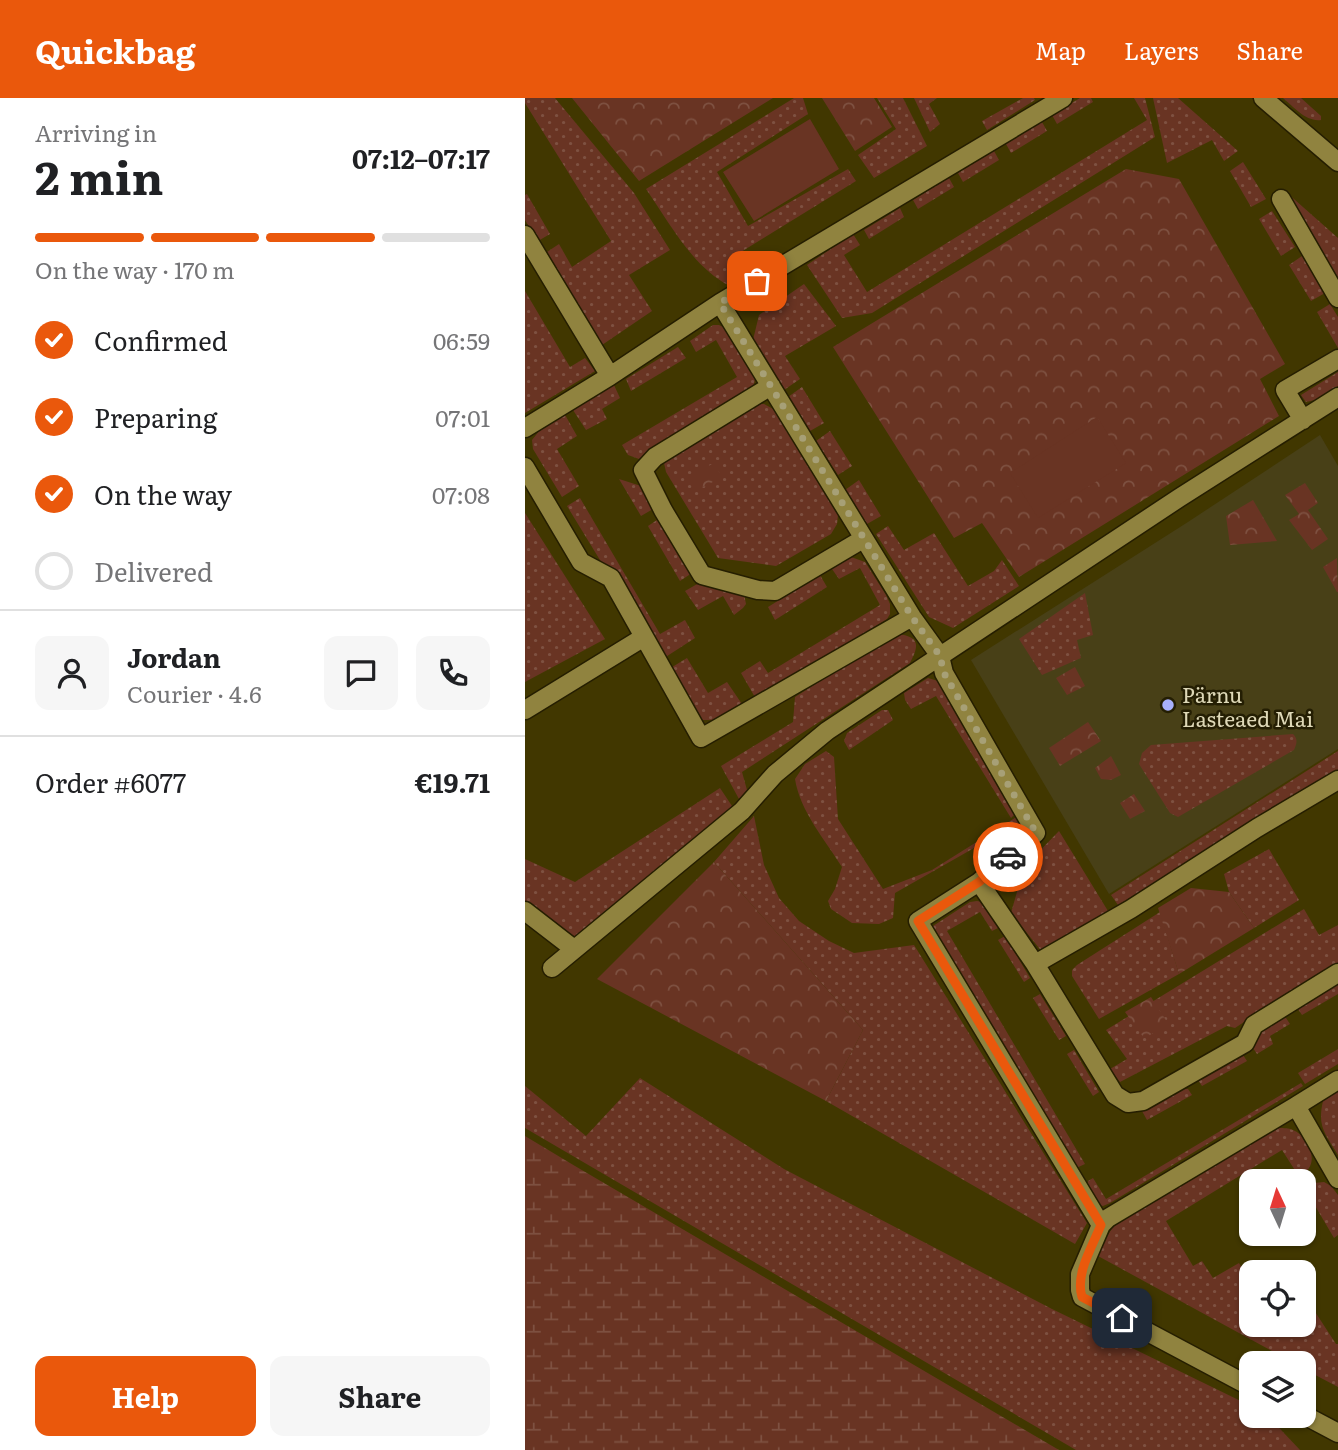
<!DOCTYPE html>
<meta charset="utf-8">
<style>
body{margin:0;font-family:Literata,serif;background:#f6f6f6;color:#202124;height:100vh;display:flex;flex-direction:column;font-size:26px;white-space:nowrap}
*{box-sizing:border-box;margin:0}
p{font-size:23px;color:#757577}
.icon{flex:none;width:38px;height:38px;fill:none;stroke:currentColor;stroke-width:2;stroke-linecap:round;stroke-linejoin:round}
.map{position:relative;flex:1;overflow:hidden}
.sheet{display:flex;flex-direction:column;background:#fff;width:525px}
.sheet>*{flex:none}
.needle{width:46px;rotate:356deg}
.buttons{position:absolute;left:714px;top:1071px;display:grid;gap:14px}
.buttons a{display:grid;place-items:center;width:77px;height:77px;border-radius:14px;background:#fff;box-shadow:0 2px 5px #0004;font-size:35px}
.pin{position:absolute;display:grid;place-items:center;width:60px;height:60px;color:#fff;margin:-30px;border-radius:14px;box-shadow:0 4px 10px #0006}
.courier{position:absolute;display:grid;place-items:center;width:70px;height:70px;margin:-35px;border:5px solid #ea580c;border-radius:50%;background:#fff;color:#222;box-shadow:0 2px 9px #0007}
.summary em{font-style:normal;font-weight:700}
.summary div{display:flex;flex-direction:column-reverse}
.summary{display:flex;align-items:center;justify-content:space-between;height:119px;padding:0 35px}
h1{font-size:46px;font-weight:700;line-height:52px}
.bar{display:grid;grid-template-columns:repeat(4,1fr);gap:10px 7px;align-content:center;height:84px;padding:0 35px}
.bar i{height:9px;border-radius:5px;background:#e0e0e0}
.bar .current{background:#ea580c}
.bar p{grid-column:span 4}
.line{display:flex;align-items:center;gap:18px;padding:0 35px;border-top:2px solid #e0e0e0}
.line div{flex:1}
.round{display:grid;place-items:center;flex:none;width:74px;height:74px;border-radius:14px;background:#f6f6f6}
ol{padding:0 35px;list-style:none}
li{display:flex;align-items:center;gap:21px;height:77px}
li p{margin-inline-start:auto}
li .icon{padding:7px;border-radius:50%;background:#ea580c;color:#fff;stroke-width:4}
li:last-child{color:#757577}
li i{width:38px;height:38px;border:4px solid #e0e0e0;border-radius:50%}
.button{display:flex;gap:14px;margin-top:auto;padding:14px 35px}
.button a{flex:1;height:80px;border-radius:14px;background:#ea580c;color:#fff;font-size:28px;font-weight:700;line-height:80px;text-align:center}
.button a+a{background:#f6f6f6;color:#202124}
header{display:flex;align-items:center;gap:42px;box-sizing:border-box;height:98px;padding:0 35px;background:#ea580c;color:#fff}
header strong{font-size:33px}
nav{display:flex;gap:38px;margin-inline-start:auto;font-size:24px}
main{display:flex;flex:1;min-height:0}
.map>svg:first-child{display:block}
.built{fill:#484017}
.grass{fill:url(#grass-dots)}
.wetland{fill:url(#wetland-marsh)}
.park{fill:url(#park-crowns)}
.pitch{fill:#693423}
.lines{fill:none;stroke-linecap:round;stroke-linejoin:round}
.minor-casing{stroke:#251e00;stroke-width:21}
.minor{stroke:#90833f;stroke-width:18}
.done{stroke:#a7a077;stroke-width:7;stroke-dasharray:0 12.6}
.route{stroke:#ea580c;stroke-width:9}
.poi-dot{fill:#a8b0fc;stroke:#241e03;stroke-width:2.5}
.labels{text-anchor:middle;dominant-baseline:central;stroke-width:5;stroke-linejoin:round;paint-order:stroke}
.poi-label{font-size:21px;fill:#ded8b7;stroke:#241e03;text-anchor:start}
</style>
<header>
<strong>Quickbag</strong>
<nav><a>Map</a><a>Layers</a><a>Share</a></nav>
</header>
<main>
<section class="sheet">
<div class="summary"><div><h1>2 min</h1><p>Arriving in</p></div><em>07:12–07:17</em></div>
<div class="bar"><i class="current"></i><i class="current"></i><i class="current"></i><i></i><p>On the way · 170 m</p></div>
<ol>
<li><svg class="icon" aria-label="check" viewBox="0 0 24 24"><path d="M5 12l5 5 9-10"/></svg>Confirmed<p>06:59</p></li>
<li><svg class="icon" aria-label="check" viewBox="0 0 24 24"><path d="M5 12l5 5 9-10"/></svg>Preparing<p>07:01</p></li>
<li><svg class="icon" aria-label="check" viewBox="0 0 24 24"><path d="M5 12l5 5 9-10"/></svg>On the way<p>07:08</p></li>
<li><i></i>Delivered</li>
</ol>
<div class="line" style="height:126px"><a class="round"><svg class="icon" aria-label="person" viewBox="0 0 24 24"><circle cx="12" cy="8" r="4"/><path d="M4 21q1-7 8-7t8 7"/></svg></a><div><b>Jordan</b><p>Courier · 4.6</p></div><a class="round"><svg class="icon" aria-label="chat" viewBox="0 0 24 24"><path d="M4 5h16v11H9l-5 4z"/></svg></a><a class="round"><svg class="icon" aria-label="phone" viewBox="0 0 24 24"><path d="M5 4h4l2 5-3 2q2 4 5 5l2-3 5 2v4C11 20 4 13 5 4z"/></svg></a></div>
<div class="line" style="height:91px"><div>Order #6077</div><b>€19.71</b></div>
<div class="button"><a>Help</a><a>Share</a></div>
</section>
<div class="map">
<svg width="813" height="1352" viewBox="0 0 813 1352">
<defs>
<pattern id="grass-dots" width="8" height="8" patternUnits="userSpaceOnUse" patternTransform="scale(1.75)"><rect width="8" height="8" fill="#693423"/><path d="M2 2h.1M6 6h.1" fill="none" stroke="#7e5141" stroke-width="1.8" stroke-linecap="round"/></pattern>
<pattern id="wetland-marsh" width="20" height="14" patternUnits="userSpaceOnUse" patternTransform="scale(1.75)"><rect width="20" height="14" fill="#693423"/><path d="M1 5h8M5 5V1M11 12h8M15 12V8" fill="none" stroke="#7e5141"/></pattern>
<pattern id="park-crowns" width="20" height="18" patternUnits="userSpaceOnUse" patternTransform="scale(1.75)"><rect width="20" height="18" fill="#693423"/><path d="M2 6a3 3 0 1 1 6 0M12 15a3 3 0 1 1 6 0" fill="none" stroke="#7e5141"/></pattern>
</defs>
<rect width="100%" height="100%" fill="#413700"/>
<!-- built -->
<path class="built" d="M795,337L813,368V651L584,796L446,562L663,424Z"/>
<!-- grass -->
<path class="grass" d="M0,0H30L109,95L145,152L104,177L127,213L77,247L22,154L34,146L47,169L86,143L0,5Z
M269,0H278L283,16L192,74L223,128L323,71L331,83L203,162L217,183L205,188C168,170 144,124 121,91Z
M352,0H378L402,48L349,80L333,57L371,31Z
M389,0H412L404,6L415,26L405,34Z
M498,0H509L510,2L462,32L457,23Z
M555,0H566L568,4L532,26L527,17Z
M609,0H620L630,39L347,215L317,220L282,167L328,136L335,147L319,157L342,194L622,22Z
M628,0H653L713,53L699,63L687,42L642,65Z
M758,0H776L796,18V22C781,24 769,9 758,0Z
M517,24L522,33L486,55L481,46Z
M469,53L474,62L438,84L433,75Z
M718,64L741,101L726,109L705,73Z
M424,80L429,89L393,111L388,102Z
M761,94L813,140V184Z
M2,96L25,136L13,143L0,122V97Z
M375,110L379,119L344,141L339,132Z
M747,113L770,149L756,158L734,121Z
M777,158L800,195L786,203L764,167Z
M279,186L311,228L260,258L275,281L259,292L228,242L234,217Z
M0,193L45,269L60,260L70,273L0,315Z
M805,206L813,219V250L792,214Z
M188,227H194L202,231L229,276C231,284 229,287 225,292L114,361L103,357L97,347L212,279L191,242L171,254L165,243Z
M153,249L161,260L106,293L101,281Z
M813,274V288L790,302L781,304L776,297Z
M89,287L95,300L77,311L82,321L61,332L48,312Z
M277,289L299,325L285,333L263,299Z
M231,306H239L250,312L313,417L312,426L306,436L251,468L193,460L141,374L139,365L144,358Z
M39,315L52,338L32,351L54,388L37,399L8,351L7,342L19,327Z
M305,333L327,368L313,377L291,343Z
M94,381L116,388L128,411L116,418Z
M334,382L356,418L342,426L320,392Z
M55,400L135,536L160,522L170,540L136,562L42,408Z
M0,415L80,541L0,584Z
M135,420L167,475L155,483L123,428Z
M363,428L379,452L409,435L443,488L469,473L477,462L494,488L428,530L404,519L351,436Z
M326,459L340,464L361,497L365,506V516L362,521L231,601L216,575L235,563L243,575L355,507L335,470L314,481L307,471Z
M295,477L302,489L250,522L243,509Z
M174,485L213,491L219,496L221,506L218,510L209,517L198,498L173,512L160,493Z
M560,495L568,537L552,542L556,560L517,577L494,541Z
M371,536C394,538 395,546 385,565L217,674L222,692L214,701L196,668L268,624L270,599Z
M162,560L183,595L202,584L219,609L197,622H177L171,617L144,571Z
M403,580L413,583L428,604L491,715L486,720L411,598L386,611L380,602L379,595Z
M357,612H363L368,622L324,652L319,643L322,635Z
M768,636C773,641 772,645 769,652L653,719L645,715L614,666L617,655L626,647Z
M301,653L309,659L313,721L358,791L407,772L493,718V725L370,795L368,820L354,826L327,825L306,811L303,803L310,791L317,769C300,742 275,713 270,681L280,666Z
M813,653V674L593,807L586,797Z
M195,690L207,708L157,755L50,844L0,804V761L50,784Z
M229,718L239,767L254,800L274,823L304,843L329,855L389,847L562,1125L550,1146L301,1003L338,932L189,764Z
M534,733L583,813L518,855L486,815L499,769Z
M744,751L774,802L729,830L704,794L699,776Z
M452,803L457,804L475,829L467,833L455,814L422,833L560,1066L549,1071L407,831L408,828L445,804Z
M779,811L794,837L813,827V866L758,898L710,930L702,928L595,984L585,971L602,961L581,932Z
M635,814L654,876L574,921L547,878V872L552,867Z
M480,838L505,880L499,884L473,842Z
M806,886H813V896L777,917L771,908Z
M515,896L541,938L534,942L508,900Z
M750,920H761L765,926L745,938L748,946L732,956L726,947L737,928Z
M813,951V966L780,986L773,975Z
M549,952L574,994L568,998L542,956Z
M718,957L722,963L677,988L671,979L706,958Z
M115,980L259,1071L527,1211L726,1308V1318H743L775,1352H551L0,1030V988L61,1038Z
M776,985L778,988L585,1105L578,1108L574,1107C569,1100 562,1092 563,1083L568,1080L581,1101Z
M652,991H663L667,997L622,1022L617,1013Z
M813,993V1057C800,1035 792,1029 798,1003Z
M754,1030C755,1030 764,1030 765,1031C785,1036 798,1071 773,1077L757,1052L641,1123L668,1168L677,1163L688,1180L714,1165L726,1186V1227H779V1210L785,1206L811,1246H813V1289L779,1271V1265H769L573,1158L579,1143L588,1129L745,1032Z
M799,1084L806,1088L813,1097V1137L809,1140L779,1089L789,1085Z"/>
<!-- wetland -->
<path class="wetland" d="M0,1038L50,1068L534,1352H0Z"/>
<!-- park -->
<path class="park" d="M47,0H248L114,83Z
M297,0H349L367,29L330,53Z
M601,71L654,81L760,266L735,281L754,318L494,479L457,425L429,440L308,249Z
M189,365L197,379L171,393L163,379Z
M780,385L793,405L783,412L803,441L787,452L764,422L774,416L760,397Z
M728,402L752,443L705,447L701,418Z
M812,460L813,494H812L798,469Z
M550,569L560,588L542,597L531,580Z
M563,624L576,643L535,668L524,650Z
M586,658L596,677L586,682L576,681L570,670Z
M609,696L620,713L605,721L595,705Z
M189,764L338,932L301,1003L72,881Z
M666,790L704,794L729,830L654,876L633,810Z
M626,899L644,927L619,940L600,914Z"/>
<!-- pitch -->
<path class="pitch" d="M285,21L314,71L229,123L198,74Z
M572,319L601,365L513,420L485,375Z"/>
<g class="lines">
<defs>
<path id="minor" d="M738,0L813,64
M756,101L813,200
M0,137L85,278
M195,205L387,519L415,558L419,575L511,735L454,784
M246,288L130,359L118,372L138,412L177,477L233,492L250,493L338,441
M778,322L760,292L813,261
M0,330L85,278L195,205L538,0
M0,369L56,464L86,480L176,640L387,519
M0,612L119,539
M0,813L49,851
M510,866L590,997L603,1005L618,1003L720,945L729,927L813,875
M27,870L217,713L250,676L302,633L654,400L813,299
M771,1008L813,982
M576,1127L393,823L454,784L510,866L606,811L732,730L813,682
M726,1289L557,1199L555,1192V1176L576,1127L583,1120L771,1008L813,1081
M779,1317L813,1335"/>
</defs>
<!-- minor casing -->
<use href="#minor" class="minor-casing"/>
<!-- minor -->
<use href="#minor" class="minor"/>
</g>
<g class="lines">
<!-- done -->
<path class="done" d="M232,183L195,205L387,519L415,558L419,575L511,735L483,759"/>
<!-- route -->
<path class="route" d="M483,759L454,784L393,823L576,1127C567,1149 550,1176 557,1199L597,1220"/>
</g>
<!-- markers -->
<circle class="poi-dot" cx="643" cy="607" r="7"/>
<g class="labels">
<!-- poi labels -->
<g class="poi-label">
<text x="657" y="595">Pärnu<tspan x="657" dy="24">Lasteaed Mai</tspan></text>
</g>
</g>
</svg>
<div class="buttons">
<a><svg class="needle" viewBox="-14 -14 28 28"><path d="M0-13l5 13h-10z" fill="#e53935"/><path d="M0 13l5-13h-10z" fill="#757577"/></svg></a>
<a><svg class="icon" aria-label="locate" viewBox="0 0 24 24"><circle cx="12" cy="12" r="6"/><path d="M12 2v4M12 18v4M2 12h4M18 12h4"/></svg></a>
<a><svg class="icon" aria-label="layers" viewBox="0 0 24 24"><path d="M12 4l9 5-9 5-9-5zM3 14l9 5 9-5"/></svg></a>
</div>
<div class="pin" style="left:232px;top:183px;background:#ea580c"><svg class="icon" aria-label="bag" viewBox="0 0 24 24"><path d="M5 8h14l-1 12H6zM9 8a3 3 0 0 1 6 0"/></svg></div>
<div class="pin" style="left:597px;top:1220px;background:#1f2937"><svg class="icon" aria-label="home" viewBox="0 0 24 24"><path d="M3 11l9-7 9 7M6 9v11h12V9"/></svg></div>
<div class="courier" style="left:483px;top:759px"><svg class="icon" aria-label="car" viewBox="0 0 24 24"><path d="M5 17H2v-5l4-1 3-4h7l3 4 3 1v5h-3M9 17h6M6 11h13"/><circle cx="7" cy="17" r="2"/><circle cx="17" cy="17" r="2"/></svg></div>
</div>
</main>
